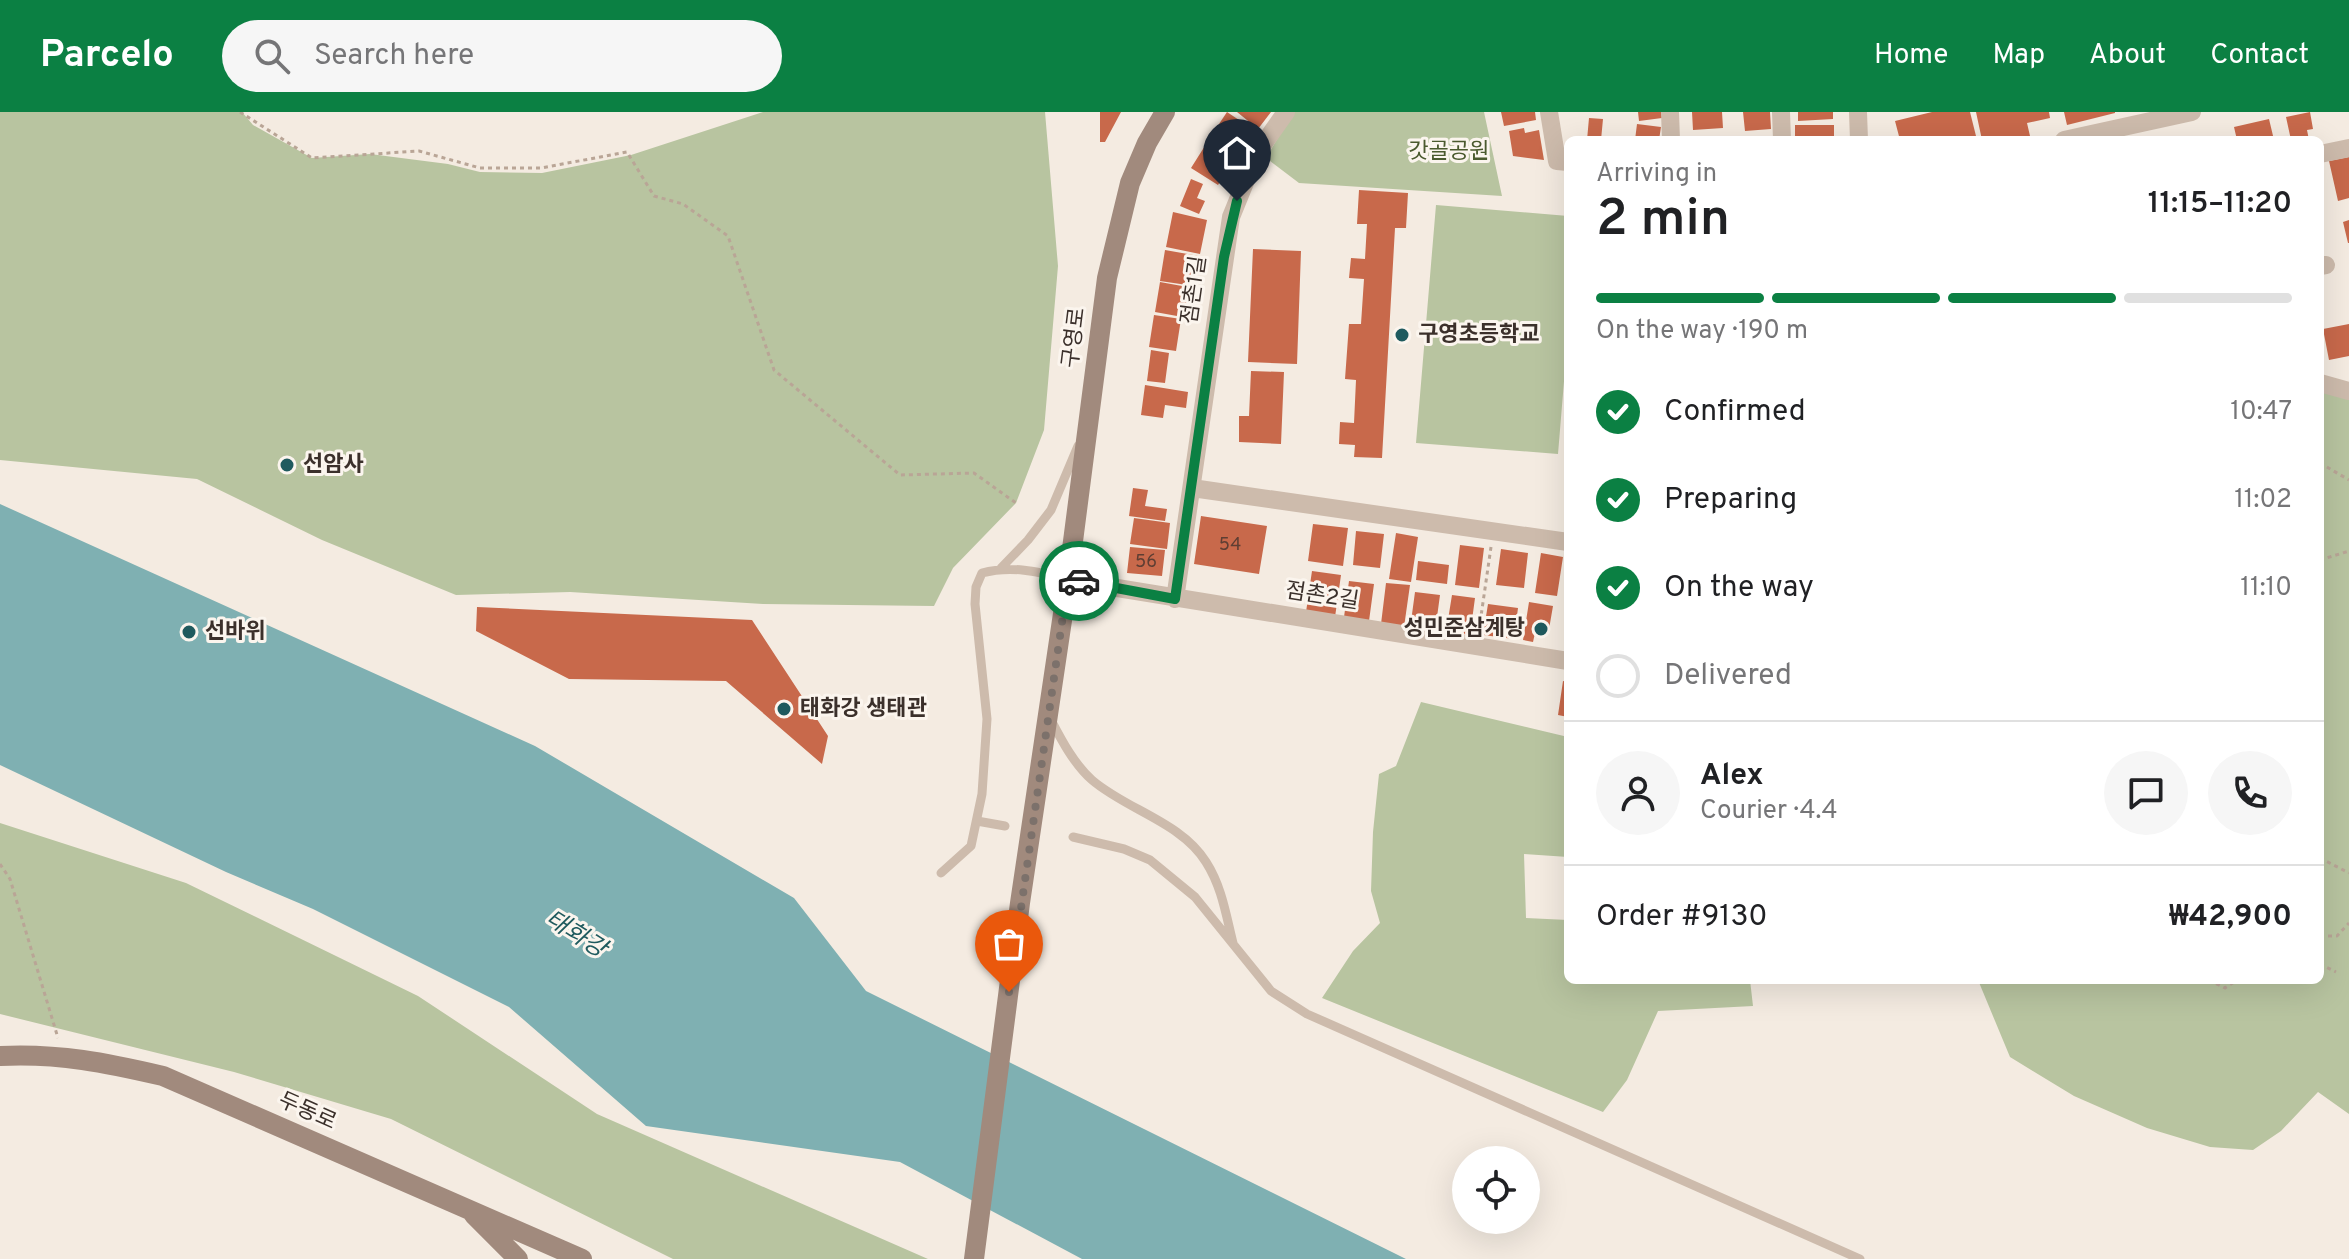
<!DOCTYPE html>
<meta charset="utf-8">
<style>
body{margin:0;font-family:Overpass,"Noto Sans KR",sans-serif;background:#f6f6f6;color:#202124;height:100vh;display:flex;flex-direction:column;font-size:30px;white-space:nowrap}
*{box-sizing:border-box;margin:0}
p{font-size:26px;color:#757577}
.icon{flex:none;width:44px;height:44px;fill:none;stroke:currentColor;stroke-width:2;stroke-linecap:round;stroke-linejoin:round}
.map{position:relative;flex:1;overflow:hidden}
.side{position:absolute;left:1564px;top:24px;width:760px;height:848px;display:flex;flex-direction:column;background:#fff;border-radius:12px;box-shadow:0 8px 32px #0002}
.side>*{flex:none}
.buttons{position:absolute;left:1452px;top:1034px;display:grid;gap:16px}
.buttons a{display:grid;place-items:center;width:88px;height:88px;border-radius:50%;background:#fff;box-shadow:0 8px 32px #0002;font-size:40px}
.pin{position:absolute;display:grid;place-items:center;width:68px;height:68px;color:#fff;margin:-82px -34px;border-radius:50% 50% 50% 0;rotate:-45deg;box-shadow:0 0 8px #0007}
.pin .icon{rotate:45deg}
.courier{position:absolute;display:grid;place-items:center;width:80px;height:80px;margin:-40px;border:6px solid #0b8043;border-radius:50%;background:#fff;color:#222;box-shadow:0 2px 10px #0007}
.overview em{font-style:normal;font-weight:600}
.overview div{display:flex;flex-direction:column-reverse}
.overview{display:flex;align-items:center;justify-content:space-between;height:136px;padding:0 32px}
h1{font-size:52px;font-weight:600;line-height:60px}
.bar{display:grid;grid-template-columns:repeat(4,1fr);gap:12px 8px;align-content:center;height:96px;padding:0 32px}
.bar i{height:10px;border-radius:6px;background:#e0e0e0}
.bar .on{background:#0b8043}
.bar p{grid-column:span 4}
.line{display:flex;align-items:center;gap:20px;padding:0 32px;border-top:2px solid #e0e0e0}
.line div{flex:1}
.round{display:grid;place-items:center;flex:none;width:84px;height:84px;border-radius:42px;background:#f6f6f6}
ol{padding:0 32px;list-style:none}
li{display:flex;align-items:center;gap:24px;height:88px}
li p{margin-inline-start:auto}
li .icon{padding:8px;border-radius:50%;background:#0b8043;color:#fff;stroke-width:4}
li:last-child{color:#757577}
li i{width:44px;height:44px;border:4px solid #e0e0e0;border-radius:50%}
header{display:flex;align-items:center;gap:48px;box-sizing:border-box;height:112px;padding:0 40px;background:#0b8043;color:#fff}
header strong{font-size:38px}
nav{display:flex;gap:44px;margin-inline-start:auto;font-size:28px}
.search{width:560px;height:72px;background:#f6f6f6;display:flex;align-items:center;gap:20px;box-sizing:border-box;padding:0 28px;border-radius:44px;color:#757577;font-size:30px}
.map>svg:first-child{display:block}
.green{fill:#b8c4a0}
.water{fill:#7fb0b2}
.building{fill:#c8694b}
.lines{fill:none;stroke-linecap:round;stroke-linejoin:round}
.path{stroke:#b9a596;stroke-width:3;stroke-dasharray:4 4;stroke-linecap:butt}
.lane{stroke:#cdbbac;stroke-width:9}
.street{stroke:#cdbbac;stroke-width:18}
.secondary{stroke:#a18a7d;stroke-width:20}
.done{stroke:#7c716b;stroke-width:8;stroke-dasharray:0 14.4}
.route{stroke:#0b8043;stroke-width:10}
.poi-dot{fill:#1f5a5e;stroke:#fbf5ee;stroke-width:3}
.labels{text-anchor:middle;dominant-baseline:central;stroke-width:6;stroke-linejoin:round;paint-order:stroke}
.number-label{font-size:18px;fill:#5e3e33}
.park-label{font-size:22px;fill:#4a5a2e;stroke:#fbf5ee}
.street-label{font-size:22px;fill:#3b302b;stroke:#fbf5ee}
.poi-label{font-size:22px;font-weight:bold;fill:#3b302b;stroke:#fbf5ee;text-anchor:start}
.water-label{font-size:24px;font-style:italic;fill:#1f5a5e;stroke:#fbf5ee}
</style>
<header>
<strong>Parcelo</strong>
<div class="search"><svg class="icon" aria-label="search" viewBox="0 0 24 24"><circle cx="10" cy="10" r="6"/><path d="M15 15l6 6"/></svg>Search here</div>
<nav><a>Home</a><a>Map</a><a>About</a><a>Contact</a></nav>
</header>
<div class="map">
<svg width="2349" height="1147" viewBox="0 0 2349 1147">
<rect width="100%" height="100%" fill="#f4ebe1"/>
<!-- green -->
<path class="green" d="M0,0H242L253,13L312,46L370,42L448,52L480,60L542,61L631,43L763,0H1045L1058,154L1044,318L1016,391L953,456L934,494L763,492L570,480L456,483L322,428L197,367L0,348Z
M1293,0H1484L1502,84L1299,71L1266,46Z
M1436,93L1568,104V221L1558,342L1416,331Z
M2320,271L2349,279V1002L2318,980L2281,1019L2253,1038L2210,1035L2147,1016L2074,984L2010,945L1978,868H2320Z
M1421,590L1568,625V745L1524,742L1526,806L1568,808V868H1750L1753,894L1658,899L1627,968L1603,1000L1322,886L1353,839L1380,811L1371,779L1373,720L1379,662L1396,654Z
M0,711L186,771L418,884L597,1002L928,1147H673L391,1007L234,960L0,902Z"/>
<!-- water -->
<path class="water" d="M0,392L535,634L794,786L866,879L1406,1147H1082L900,1050L646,1014L509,895L313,797L226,760L0,653Z"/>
<!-- building -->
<path class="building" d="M1100,0H1121L1105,30H1100Z
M1227,0L1254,18L1218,73L1191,56L1208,29L1233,43L1209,27Z
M1237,0H1271L1258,17Z
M1501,0H1535L1536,8L1504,14Z
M1638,0H1661L1662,6L1639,9Z
M1692,0H1722L1723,16L1693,18Z
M1743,0H1770L1771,17L1745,19Z
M1798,0H1833V7L1798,9Z
M1932,0H1970L1977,28H1900L1895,9Z
M1976,0H2049L2050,6L2027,11L2030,24L2013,28H1982Z
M2064,0H2115V1L2067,13Z
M2310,0L2313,17L2307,18L2309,28H2291L2286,5Z
M1589,6L1603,7L1601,28H1587Z
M2269,7L2274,28H2237L2234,15Z
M1637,12L1661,15L1659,28H1635Z
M1795,13H1834V28H1795Z
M1524,16L1525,21L1539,18L1544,48L1513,44L1509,19Z
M1690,24L1713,26V28H1690Z
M1770,24V28H1736V25Z
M2349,45V86L2338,89L2329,49Z
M1191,67L1203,72L1197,86L1205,89L1199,102L1180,94Z
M1359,78L1408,81L1406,116H1395L1382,346L1354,345L1355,333L1339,332L1340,310L1354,311L1356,268L1345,267L1349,212H1361L1364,167L1349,166L1351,146L1365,147L1367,112H1357Z
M1173,100L1207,108L1200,142L1166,135Z
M2349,108V131H2348L2343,110Z
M1253,137L1301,139L1297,252L1248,250Z
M1165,138L1199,144L1194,174L1160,169Z
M1160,170L1193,176L1188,206L1155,200Z
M1154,203L1181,207L1176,239L1149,235Z
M2349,212V244L2329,248L2323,217Z
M1151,238L1169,241L1165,271L1147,269Z
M1251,259L1284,260L1281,332L1239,330V304H1249Z
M1145,273L1188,280L1186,296L1165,293L1163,306L1141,303Z
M1133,376L1148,378L1145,394L1167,397L1165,409L1129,404Z
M1201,404L1267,414L1259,462L1194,452Z
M1134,406L1170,411L1167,437L1130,432Z
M1313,412L1348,416L1343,454L1308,449Z
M1356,419L1384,422L1380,456L1353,453Z
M1396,421L1418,425L1411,470L1389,467Z
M1460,433L1484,436L1479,476L1455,473Z
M1130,435L1165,438L1162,464L1127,461Z
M1501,437L1528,441L1524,476L1496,473Z
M1541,441L1563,445L1557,484L1535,481Z
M1418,449L1449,453L1447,472L1416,468Z
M1312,459L1341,463L1335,505L1306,500Z
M1349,469L1374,472L1369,509L1344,505Z
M1386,471L1410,473L1404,515L1381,512Z
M1415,480L1440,483L1435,520L1410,517Z
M1452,483L1475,486L1470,523L1446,520Z
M1529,490L1553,494L1548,523L1535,521L1533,530L1523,528Z
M1488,492L1518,496L1514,527L1483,523Z
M477,495L752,508L828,624L822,652L726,569L569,567L476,519Z
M1563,569L1568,570V605L1558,603Z"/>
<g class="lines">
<!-- path -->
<path class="path" d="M240,0L312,46L419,39L480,56H541L627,40L654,84L683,92L728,124L774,258L900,363L974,361L1016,391
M2320,351L2349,368
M2320,448L2349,439
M1479,518L1491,435
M2320,746L2349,761
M0,752L10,767L58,926
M2320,824H2337L2349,811
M2320,852L2336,860
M2209,868L2225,876L2237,868"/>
<!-- lane -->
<path class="lane" d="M1001,456L1028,428L1051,398L1078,334
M1051,608C1062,629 1074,652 1092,668C1127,698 1181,710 1206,750C1222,775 1226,803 1233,831
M977,709L1005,714
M1073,725L1124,737L1150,748L1195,785L1271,879L1307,902L1860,1147
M941,761L971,734L982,682L987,607L975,492L976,475L982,461C1012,453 1039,460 1068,467"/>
<!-- street -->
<path class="street" d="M1549,0L1557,49L1568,50
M1670,0L1671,28
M1781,0L1782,28
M1858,0L1859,28
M2064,28L2192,0
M2320,42L2349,36
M2320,154L2326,153
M2320,271L2349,279
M1192,376L1568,430
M1068,468L1568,549
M1175,487L1231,105L1257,41L1286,0"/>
<!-- secondary -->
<path class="secondary" d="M0,944C59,941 107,951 163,964L582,1147
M474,1103L518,1147
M974,1147L1020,791L1068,468L1107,166L1130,71L1147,31L1165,0"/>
</g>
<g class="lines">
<!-- done -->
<path class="done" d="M1009,880L1068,468L1079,469"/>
<!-- route -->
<path class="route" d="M1079,469L1175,487L1224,145L1237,89"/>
</g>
<!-- markers -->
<g class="poi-dot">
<circle cx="1402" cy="223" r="8"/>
<circle cx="287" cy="353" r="8"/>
<circle cx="1541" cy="517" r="8"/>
<circle cx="189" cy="520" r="8"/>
<circle cx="784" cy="597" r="8"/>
</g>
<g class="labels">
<!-- number labels -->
<g class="number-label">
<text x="1230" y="433">54</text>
<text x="1146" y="450">56</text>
</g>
<!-- park labels -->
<g class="park-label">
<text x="1449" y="40">갓골공원</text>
</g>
<!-- street labels -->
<g class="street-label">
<text transform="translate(1195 178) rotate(-82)">점촌1길</text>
<text transform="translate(1075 226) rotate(-83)">구영로</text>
<text transform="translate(1322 485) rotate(9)">점촌2길</text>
<text transform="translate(307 1000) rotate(24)">두동로</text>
</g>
<!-- poi labels -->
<g class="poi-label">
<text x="1418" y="223">구영초등학교</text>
<text x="303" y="353">선암사</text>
<text x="1525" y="517" text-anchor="end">성민준삼계탕</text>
<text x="205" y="520">선바위</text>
<text x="800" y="597">태화강 생태관</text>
</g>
<!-- water labels -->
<g class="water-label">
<text transform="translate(575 823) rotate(32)">태화강</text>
</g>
</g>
</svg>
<div class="buttons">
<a><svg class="icon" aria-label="locate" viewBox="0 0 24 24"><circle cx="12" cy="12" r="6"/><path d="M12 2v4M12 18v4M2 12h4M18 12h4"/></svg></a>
</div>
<div class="pin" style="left:1009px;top:880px;background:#ea580c"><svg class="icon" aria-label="bag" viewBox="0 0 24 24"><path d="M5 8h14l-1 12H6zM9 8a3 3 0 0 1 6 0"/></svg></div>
<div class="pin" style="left:1237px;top:89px;background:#1f2937"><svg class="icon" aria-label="home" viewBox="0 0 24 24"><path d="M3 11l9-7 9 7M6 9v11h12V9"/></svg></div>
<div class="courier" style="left:1079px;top:469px"><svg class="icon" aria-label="car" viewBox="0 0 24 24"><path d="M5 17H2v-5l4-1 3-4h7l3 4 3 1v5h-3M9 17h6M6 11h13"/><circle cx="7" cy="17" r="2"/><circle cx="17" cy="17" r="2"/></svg></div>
<section class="side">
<div class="overview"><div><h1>2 min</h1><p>Arriving in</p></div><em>11:15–11:20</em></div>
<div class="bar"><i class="on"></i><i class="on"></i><i class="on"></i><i></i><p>On the way · 190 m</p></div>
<ol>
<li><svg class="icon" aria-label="check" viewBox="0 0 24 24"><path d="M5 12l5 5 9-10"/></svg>Confirmed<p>10:47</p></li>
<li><svg class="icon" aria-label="check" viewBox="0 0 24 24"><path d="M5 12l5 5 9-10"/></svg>Preparing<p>11:02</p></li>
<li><svg class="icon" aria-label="check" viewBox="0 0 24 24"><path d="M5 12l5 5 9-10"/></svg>On the way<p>11:10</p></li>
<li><i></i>Delivered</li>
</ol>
<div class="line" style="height:144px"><a class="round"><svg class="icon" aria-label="person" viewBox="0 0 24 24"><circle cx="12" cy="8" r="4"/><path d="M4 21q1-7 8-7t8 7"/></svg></a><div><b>Alex</b><p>Courier · 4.4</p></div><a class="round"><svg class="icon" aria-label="chat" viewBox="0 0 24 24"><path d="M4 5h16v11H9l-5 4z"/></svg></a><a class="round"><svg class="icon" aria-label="phone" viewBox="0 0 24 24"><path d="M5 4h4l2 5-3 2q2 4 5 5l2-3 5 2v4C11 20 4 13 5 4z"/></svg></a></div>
<div class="line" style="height:104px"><div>Order #9130</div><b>₩42,900</b></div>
</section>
</div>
